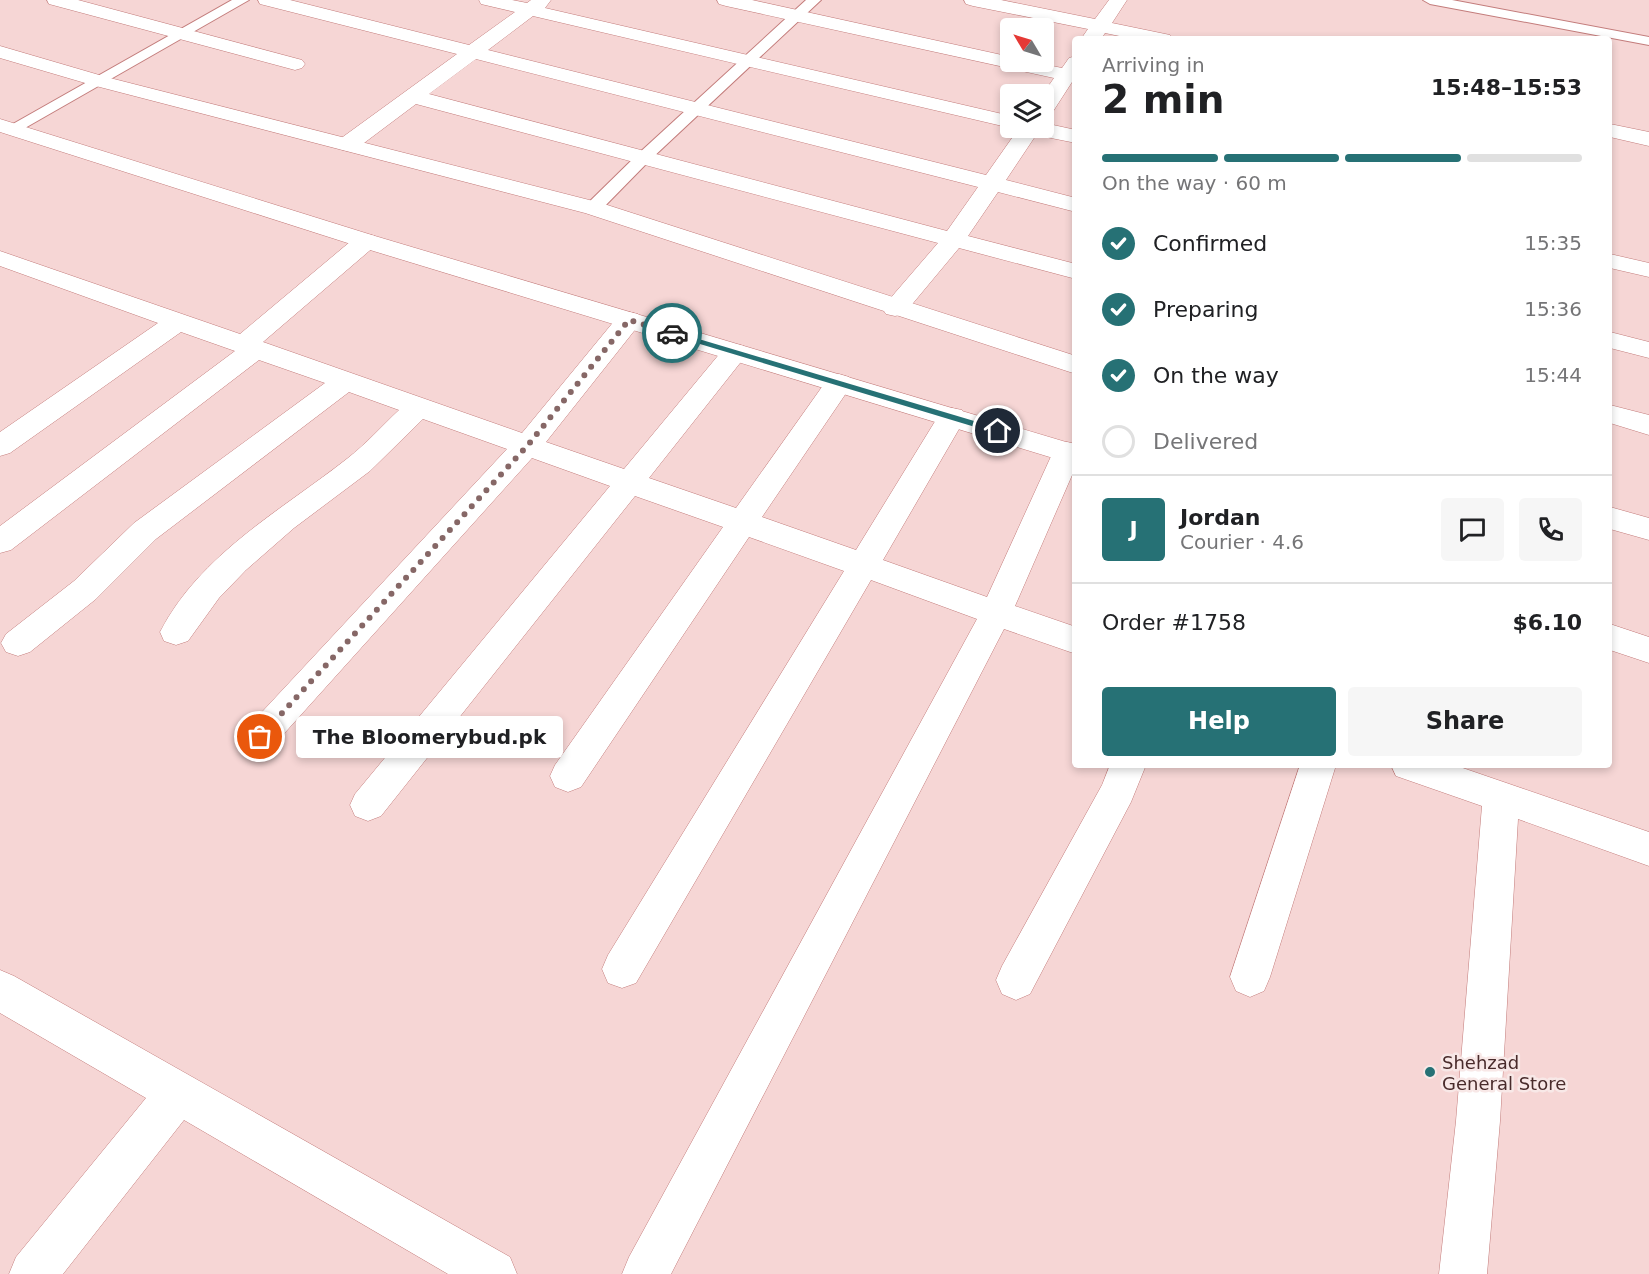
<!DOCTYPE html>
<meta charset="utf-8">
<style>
body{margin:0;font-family:"DejaVu Sans",sans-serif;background:#f6f6f6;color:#202124;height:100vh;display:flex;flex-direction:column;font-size:22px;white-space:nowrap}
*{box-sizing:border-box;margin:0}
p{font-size:20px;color:#757577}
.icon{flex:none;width:33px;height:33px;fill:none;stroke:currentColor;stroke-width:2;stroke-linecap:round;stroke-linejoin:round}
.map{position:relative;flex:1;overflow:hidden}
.details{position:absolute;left:1072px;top:36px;width:540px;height:732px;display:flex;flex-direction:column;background:#fff;border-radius:6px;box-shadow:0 3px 9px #0003}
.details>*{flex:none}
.needle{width:39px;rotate:308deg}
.buttons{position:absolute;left:1000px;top:18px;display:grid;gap:12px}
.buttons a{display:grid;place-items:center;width:54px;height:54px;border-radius:6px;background:#fff;box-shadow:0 3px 9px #0003;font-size:30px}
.pin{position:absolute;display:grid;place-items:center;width:51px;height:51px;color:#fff;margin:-26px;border:3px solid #fff;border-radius:50%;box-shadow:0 2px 6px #0007}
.courier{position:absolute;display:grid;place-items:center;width:60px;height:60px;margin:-30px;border:4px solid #267175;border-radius:50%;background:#fff;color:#222;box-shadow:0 2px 8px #0007}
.bubble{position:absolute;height:42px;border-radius:6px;background:#fff;box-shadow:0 3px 9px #0003;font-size:20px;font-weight:800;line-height:42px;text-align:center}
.head em{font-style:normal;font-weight:800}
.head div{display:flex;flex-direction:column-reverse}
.head{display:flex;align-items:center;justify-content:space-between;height:102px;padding:0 30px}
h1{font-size:39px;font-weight:800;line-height:45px}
.bar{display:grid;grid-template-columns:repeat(4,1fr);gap:9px 6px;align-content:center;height:72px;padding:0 30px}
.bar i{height:8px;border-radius:4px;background:#e0e0e0}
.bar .current{background:#267175}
.bar p{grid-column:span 4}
.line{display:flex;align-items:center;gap:15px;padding:0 30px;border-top:2px solid #e0e0e0}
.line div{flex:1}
.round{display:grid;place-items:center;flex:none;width:63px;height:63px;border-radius:6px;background:#f6f6f6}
ol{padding:0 30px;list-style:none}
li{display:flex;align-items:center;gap:18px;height:66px}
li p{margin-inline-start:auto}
li .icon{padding:6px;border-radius:50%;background:#267175;color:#fff;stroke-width:4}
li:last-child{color:#757577}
li i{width:33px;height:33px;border:3px solid #e0e0e0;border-radius:50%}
.button{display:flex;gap:12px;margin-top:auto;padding:12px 30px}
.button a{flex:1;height:69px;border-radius:6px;background:#267175;color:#fff;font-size:24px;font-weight:800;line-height:69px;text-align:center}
.button a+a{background:#f6f6f6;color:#202124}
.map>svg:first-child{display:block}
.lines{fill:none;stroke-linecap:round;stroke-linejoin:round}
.service-casing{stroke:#c37c7b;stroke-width:2}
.minor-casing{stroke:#c37c7b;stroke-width:1}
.tertiary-casing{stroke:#c37c7b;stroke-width:1}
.service{fill:#fff;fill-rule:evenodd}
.minor{fill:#fff;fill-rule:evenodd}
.tertiary{fill:#fff;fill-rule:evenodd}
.route{fill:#267175}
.done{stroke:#866766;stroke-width:6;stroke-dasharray:0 10.8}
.poi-dot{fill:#267175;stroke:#f8e8e7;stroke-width:2}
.labels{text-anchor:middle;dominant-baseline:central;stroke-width:5;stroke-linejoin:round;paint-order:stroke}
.near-poi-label{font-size:18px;fill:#492b2b;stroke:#f8e8e7;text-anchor:start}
</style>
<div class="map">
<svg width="1649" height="1274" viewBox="0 0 1649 1274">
<rect width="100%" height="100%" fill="#f6d6d5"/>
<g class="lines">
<defs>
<path id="service" d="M232,0H249L18,132H6L4,129Z
M806,0H821L650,160L599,212H587L584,208L587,204L638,154Z
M1423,0H1452L1649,37V45L1430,4Z"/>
<path id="minor" d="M47,0H78L302,60L305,64L302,68L295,70L49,4Z
M258,0H290L469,45L515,12L481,4L479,0H512L527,3L531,0H551L545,8L1011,116V128H1015H1011L533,16L488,50L986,175L1019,128H1044V123L1076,130V143L1036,135L1006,180L1076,198V212L998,192L968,236L1076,264V279L959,248L904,314L895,316L886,314L882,308L938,243L416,104L356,149L348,151L340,149L337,144L340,139L457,54L260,4ZM476,59L978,187L947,231L429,94Z
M717,0H752L1011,57V62H1033L1062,68L1069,58L1076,56V83L1072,82L1052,113L1044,114L1043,94L1054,78L726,6L719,4Z
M964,0H1001L1095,19L1109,0H1127L1112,23L1170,35L1173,39H1134L1105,33L1101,39H1081L1088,29L973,6L966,4Z
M1610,124L1649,132V146L1610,137Z
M366,234L375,236L378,241L375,246L263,342L522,433L620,314L629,312L638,314L642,320L638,326L546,442L624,469L726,346L735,344L744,346L748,352L744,358L649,478L736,508L829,377L839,374L849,377L853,383L762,517L856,550L942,410L952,408L962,410L966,417L883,560L987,597L1053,452L1057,445L1067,442L1076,444V466L1015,606L1076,627V654L1004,629L671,1274H622L629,1257L977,619L871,580L636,983L622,988L608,983L602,969L608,955L844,571L749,537L581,787L568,792L555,787L550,776L555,765L723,527L635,496L381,816L368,821L355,816L350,805L355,794L610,486L532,458L272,747L260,752L248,747L242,737L248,727L507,449L423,419L370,471L294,528L246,570L219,598L188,641L176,645L164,641L160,632C200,554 282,510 348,458C366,444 382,426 399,410L349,392L156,539L96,599L30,652L18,656L6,652L1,643L6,634L74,581L134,523L325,383L259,360L11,550L0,553V526L235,351L181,332L10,453L0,456V432L158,323L0,266V251L240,334L357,236Z
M1610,254L1649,263V277L1610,268Z
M1610,332L1649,342V358L1610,348Z
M1610,405L1649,415V435L1610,423Z
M1110,765H1146L1131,802L1030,994L1016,1000L1002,994L996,980L1002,966L1102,785Z
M1300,765H1336L1270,977L1264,991L1250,997L1236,991L1230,977Z
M1391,765H1454L1649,832V866L1518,819L1500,1121L1487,1274H1439L1456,1121L1482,806L1396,776Z
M0,970L14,976L510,1257L517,1274H448L184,1120L63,1274H9L16,1257L146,1098L0,1013Z"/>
<path id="tertiary" d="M0,46L106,77L601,203L1076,356V374L585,213L92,85L0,58Z
M0,119L375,236L1076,445V465L357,246L0,132Z
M1610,507L1649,518V540L1610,529Z
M1610,624L1649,637V663L1610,650Z"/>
</defs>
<!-- service casing -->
<use href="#service" class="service-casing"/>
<!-- minor casing -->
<use href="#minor" class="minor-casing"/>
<!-- tertiary casing -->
<use href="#tertiary" class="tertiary-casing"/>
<!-- service -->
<use href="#service" class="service"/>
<!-- minor -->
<use href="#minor" class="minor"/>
<!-- tertiary -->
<use href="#tertiary" class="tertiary"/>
</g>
<!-- route -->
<path class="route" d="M672,331L1001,429L1002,431L995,433L670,335L668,333Z"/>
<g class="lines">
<!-- done -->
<path class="done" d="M260,737L528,445L629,320L672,333"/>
</g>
<!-- markers -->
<circle class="poi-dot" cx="1430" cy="1072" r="6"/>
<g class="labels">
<!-- near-poi labels -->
<g class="near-poi-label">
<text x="1442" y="1062">Shehzad<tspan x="1442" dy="21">General Store</tspan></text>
</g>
</g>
</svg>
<div class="buttons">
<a><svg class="needle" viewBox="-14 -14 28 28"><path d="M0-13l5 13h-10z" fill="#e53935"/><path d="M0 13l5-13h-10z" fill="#757577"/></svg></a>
<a><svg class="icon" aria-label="layers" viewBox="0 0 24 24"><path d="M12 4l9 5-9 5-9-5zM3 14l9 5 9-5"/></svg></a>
</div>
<div class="pin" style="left:260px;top:737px;background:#ea580c"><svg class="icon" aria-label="bag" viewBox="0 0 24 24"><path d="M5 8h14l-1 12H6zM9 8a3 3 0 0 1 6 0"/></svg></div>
<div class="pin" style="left:998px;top:431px;background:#1f2937"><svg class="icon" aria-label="home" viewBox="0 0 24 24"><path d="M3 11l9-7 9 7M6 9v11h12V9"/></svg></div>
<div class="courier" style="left:672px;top:333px"><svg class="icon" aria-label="car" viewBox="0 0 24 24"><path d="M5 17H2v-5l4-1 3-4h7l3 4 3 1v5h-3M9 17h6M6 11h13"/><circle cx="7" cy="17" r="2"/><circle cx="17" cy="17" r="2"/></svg></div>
<div class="bubble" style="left:296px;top:716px;width:267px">The Bloomerybud.pk</div>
<section class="details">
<div class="head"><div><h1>2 min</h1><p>Arriving in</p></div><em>15:48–15:53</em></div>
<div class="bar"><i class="current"></i><i class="current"></i><i class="current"></i><i></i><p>On the way · 60 m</p></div>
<ol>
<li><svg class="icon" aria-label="check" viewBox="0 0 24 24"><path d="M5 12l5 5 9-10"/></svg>Confirmed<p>15:35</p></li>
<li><svg class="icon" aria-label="check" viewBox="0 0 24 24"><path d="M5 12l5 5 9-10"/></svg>Preparing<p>15:36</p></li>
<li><svg class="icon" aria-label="check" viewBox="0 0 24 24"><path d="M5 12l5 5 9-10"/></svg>On the way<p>15:44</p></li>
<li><i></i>Delivered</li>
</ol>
<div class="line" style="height:108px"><b class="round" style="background:#267175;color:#fff">J</b><div><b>Jordan</b><p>Courier · 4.6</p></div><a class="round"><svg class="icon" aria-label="chat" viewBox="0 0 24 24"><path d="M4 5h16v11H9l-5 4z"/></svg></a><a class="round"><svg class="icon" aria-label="phone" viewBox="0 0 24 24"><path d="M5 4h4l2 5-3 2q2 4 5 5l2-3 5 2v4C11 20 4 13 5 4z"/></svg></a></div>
<div class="line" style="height:78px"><div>Order #1758</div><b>$6.10</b></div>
<div class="button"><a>Help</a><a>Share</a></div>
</section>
</div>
